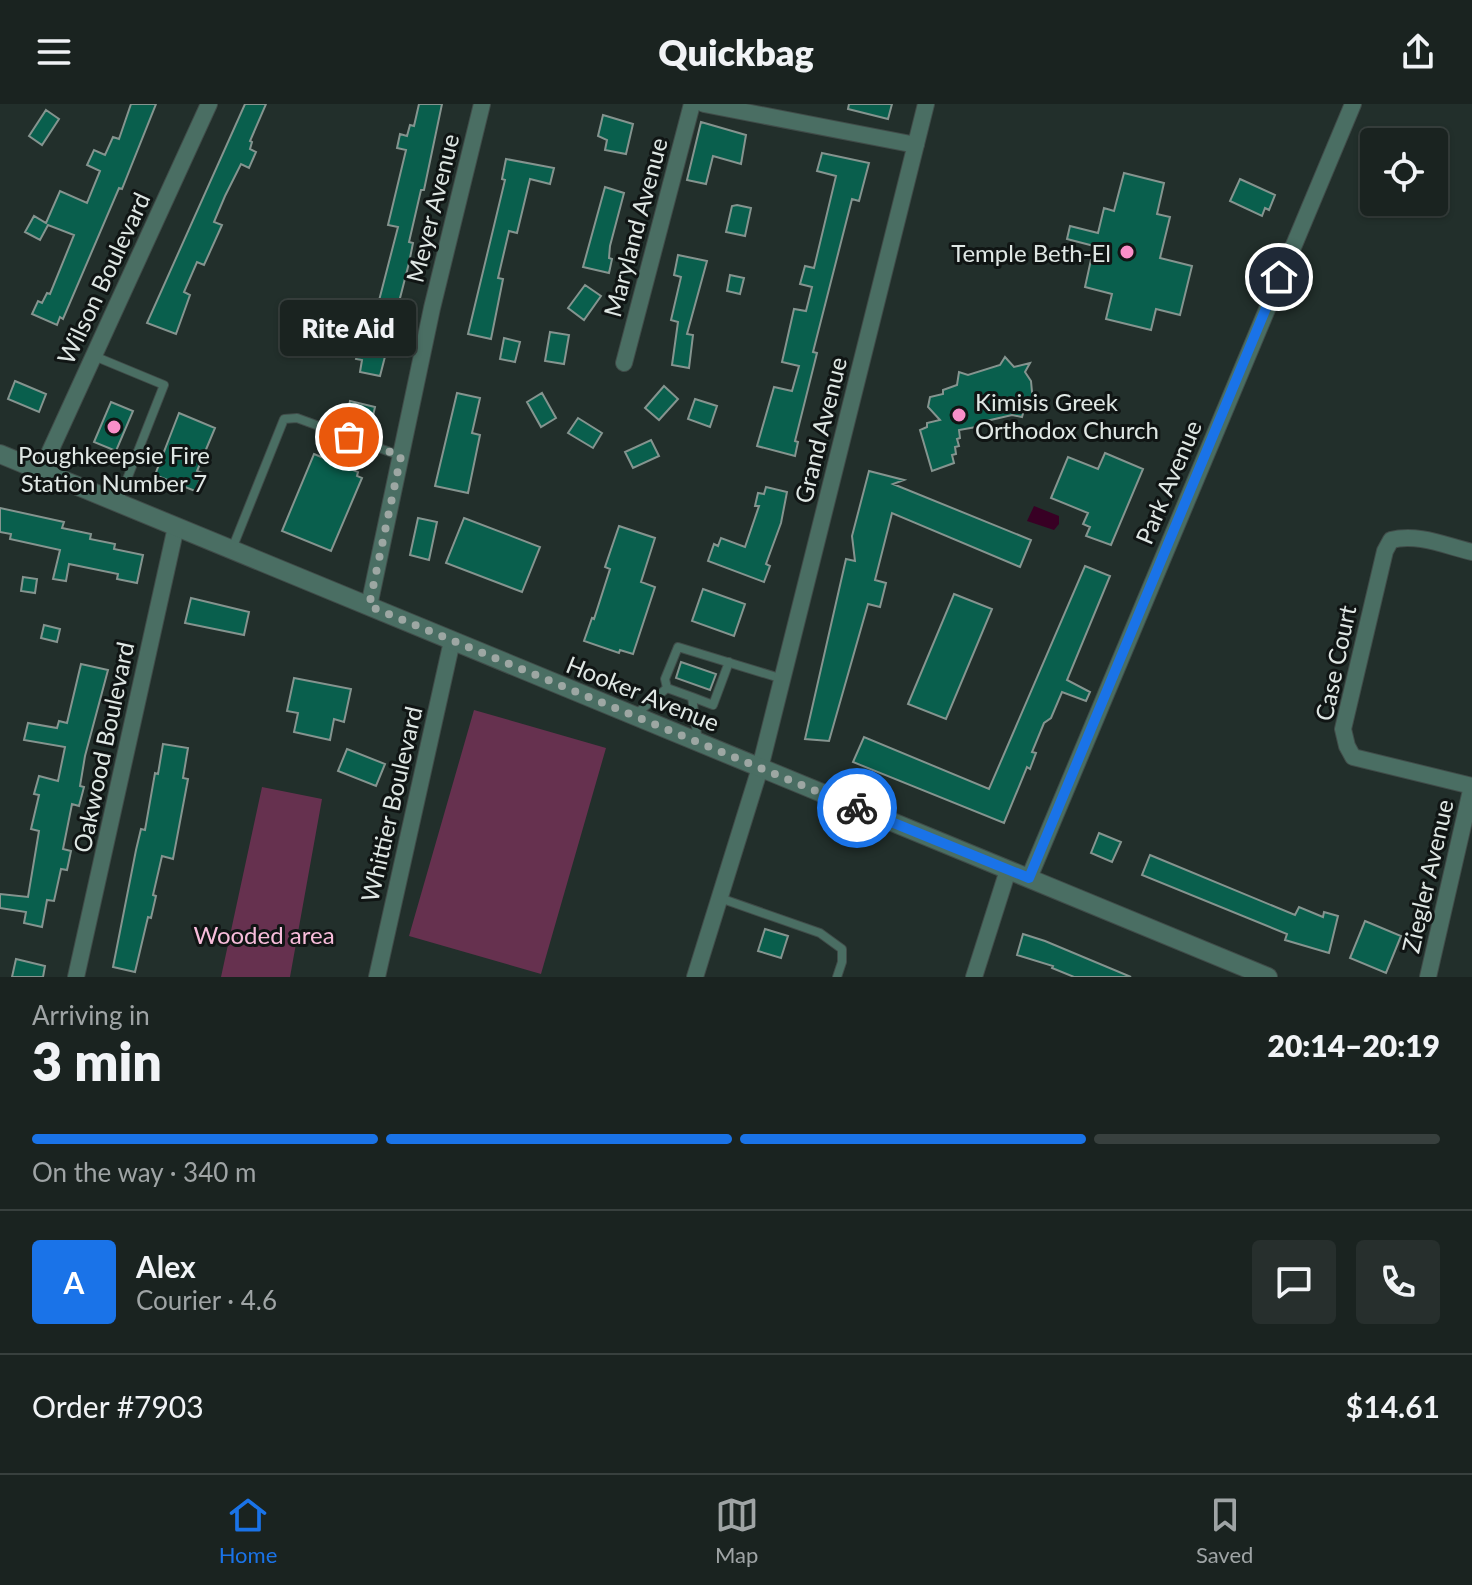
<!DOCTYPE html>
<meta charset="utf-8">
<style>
body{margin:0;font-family:Lato,sans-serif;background:#272f2d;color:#f1f3f6;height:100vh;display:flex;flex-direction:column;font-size:30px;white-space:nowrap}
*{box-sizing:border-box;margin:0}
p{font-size:26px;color:#9fa4a5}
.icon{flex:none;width:44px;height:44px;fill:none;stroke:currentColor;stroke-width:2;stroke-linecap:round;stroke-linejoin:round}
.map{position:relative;height:873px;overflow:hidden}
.panel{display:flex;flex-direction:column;background:#1a2320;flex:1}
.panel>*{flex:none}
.fabs{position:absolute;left:1360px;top:24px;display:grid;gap:16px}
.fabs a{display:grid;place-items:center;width:88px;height:88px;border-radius:8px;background:#1a2320;box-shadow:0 2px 6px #0004,0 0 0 2px #38403e;font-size:40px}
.pin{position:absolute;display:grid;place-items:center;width:68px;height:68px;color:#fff;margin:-34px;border:4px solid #fff;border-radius:50%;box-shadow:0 2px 8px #0007}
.courier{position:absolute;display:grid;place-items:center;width:80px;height:80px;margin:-40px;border:6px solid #1a73e8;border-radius:50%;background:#fff;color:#222;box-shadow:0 2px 10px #0007}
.bubble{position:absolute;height:56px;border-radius:8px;background:#1a2320;box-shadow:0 2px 6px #0004,0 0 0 2px #38403e;font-size:26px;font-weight:800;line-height:56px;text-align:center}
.summary em{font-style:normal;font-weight:800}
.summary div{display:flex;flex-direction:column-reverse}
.summary{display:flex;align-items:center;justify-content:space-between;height:136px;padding:0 32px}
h1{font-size:52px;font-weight:800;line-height:60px}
.bar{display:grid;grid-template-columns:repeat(4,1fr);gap:12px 8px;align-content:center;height:96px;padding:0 32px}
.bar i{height:10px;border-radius:6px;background:#38403e}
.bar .on{background:#1a73e8}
.bar p{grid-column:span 4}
.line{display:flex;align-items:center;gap:20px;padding:0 32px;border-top:2px solid #38403e}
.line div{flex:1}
.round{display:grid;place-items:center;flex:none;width:84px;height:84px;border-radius:8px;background:#272f2d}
header{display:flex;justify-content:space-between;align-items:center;height:104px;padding:0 32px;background:#1a2320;font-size:36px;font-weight:800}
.tabs{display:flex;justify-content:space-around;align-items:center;height:112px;border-top:2px solid #38403e;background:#1a2320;font-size:22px;color:#9fa4a5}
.tabs a{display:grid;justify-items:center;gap:4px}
.tabs .on{color:#1a73e8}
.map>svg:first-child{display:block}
.green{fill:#66314f}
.water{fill:#380024}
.building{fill:#095f4d;stroke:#85948f;stroke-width:2}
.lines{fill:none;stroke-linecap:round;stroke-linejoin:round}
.service-casing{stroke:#404c49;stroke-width:10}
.minor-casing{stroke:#404c49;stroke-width:18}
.tertiary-casing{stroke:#404c49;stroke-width:20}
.service{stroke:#4a6e63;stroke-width:8}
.minor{stroke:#4a6e63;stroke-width:16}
.tertiary{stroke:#4a6e63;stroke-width:18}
.done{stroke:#9da7a3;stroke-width:8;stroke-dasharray:0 14.4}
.route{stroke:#1a73e8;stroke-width:10}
.poi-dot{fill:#f98fc9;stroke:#101514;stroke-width:3}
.labels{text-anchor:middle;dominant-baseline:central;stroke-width:6;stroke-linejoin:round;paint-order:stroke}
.street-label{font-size:24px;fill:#dfe7e4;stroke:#101514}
.poi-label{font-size:24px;fill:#dfe7e4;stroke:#101514;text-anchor:end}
.park-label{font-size:24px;fill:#f7bcda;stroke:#101514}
</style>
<header><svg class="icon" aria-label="menu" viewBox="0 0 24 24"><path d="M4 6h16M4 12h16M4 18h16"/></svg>Quickbag<svg class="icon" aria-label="share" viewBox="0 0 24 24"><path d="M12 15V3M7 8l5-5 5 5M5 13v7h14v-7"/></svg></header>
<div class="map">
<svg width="1472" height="873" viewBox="0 0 1472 873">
<rect width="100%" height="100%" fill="#222f2b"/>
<!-- green -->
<path class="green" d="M474,606L606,644L541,870L409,832Z
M262,683L322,695L290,873H221Z"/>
<!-- water -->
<path class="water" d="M1034,402L1059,412V420L1054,426L1027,417Z"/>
<!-- building -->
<path class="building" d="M131,0H156L122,85L119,84L63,215L60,213L57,221L32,210L38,197L42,199L47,189L50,190L74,131L48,121L40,136L25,128L34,112L46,119L60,87L87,99L100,67L87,61L94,46L105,51L113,33L119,35Z
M245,0H266L250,37L252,38L250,45L256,48L249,64L241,60L225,92L214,118L222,121L204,161L197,158L184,188L190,191L176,230L147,219Z
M419,0H442L424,86H421L409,138L413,139L409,159L380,272L360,268L362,256L356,255L359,241L367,243L398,123L388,121L406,46L397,44L400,30L407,32L410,21L414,22Z
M849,0H892L888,15L848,5Z
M46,6L59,15L42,41L29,32Z
M603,11L633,20L626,50L605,46L607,36L598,32Z
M701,18L746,31L741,60L713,52L706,80L687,76Z
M822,49L869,59L859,97L852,95L813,248L817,249L795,337L798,338L795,352L757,342L774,283L792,287L799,262L782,258L794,205L806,207L812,183L800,180L805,162L814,164L836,72L817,67Z
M506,55L554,64L550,80L530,75L517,129L509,127L498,174L503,175L491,235L468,230L505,76L502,75Z
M1124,69L1164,79L1157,110L1170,113L1160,154L1192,162L1180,211L1156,205L1151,226L1106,215L1112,190L1085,183L1094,142L1067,135L1070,122L1098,129L1104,104L1114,107Z
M1240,75L1275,91L1269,106L1265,104L1262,112L1230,97Z
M605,83L624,89L610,142L609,154L612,155L609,169L583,163Z
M737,101L751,104L745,132L726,128L732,102Z
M678,151L707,157L687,230L693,231L689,264L672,261L678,218L671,216L681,173L674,171Z
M730,171L744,174L740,190L727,187Z
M585,181L601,192L584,216L568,204Z
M550,228L569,231L564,260L545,257Z
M504,234L520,238L515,258L500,255Z
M1005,253L1014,263L1030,259L1025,268L1031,277L1032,288L1039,298L1026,299L1022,313L1012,311L982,318L976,323L959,326L960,334L957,335L959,342L955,343L956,350L952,351L954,359L932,367L920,326L927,323V319L940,316L928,303L930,293L943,290V286L957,281L959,268L968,271L1000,261Z
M15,277L46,290L39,308L8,295Z
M664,282L678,295L659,316L645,304Z
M457,289L480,294L472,329L480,331L468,389L435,382Z
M542,289L556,314L541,323L527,298Z
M695,295L717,302L710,323L688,315Z
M350,297L375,303L370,325L345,320Z
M111,298L133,307L116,347L94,338Z
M179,309L215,324L197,367L203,369L195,387L155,371Z
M578,314L602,329L593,344L568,329Z
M651,336L659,352L633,364L625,348Z
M1105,349L1143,365L1111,441L1086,432L1090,423L1083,420L1088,409L1051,394L1068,353L1098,365Z
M314,350L358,368L357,372L362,374L331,447L282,427Z
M869,367L904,376L893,380L1031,436L1020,463L892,409L875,476L886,479L880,503L868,500L829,637L805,635L846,455L855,457L852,432Z
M766,383L787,388L781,419L766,460L770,462L764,478L708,457L714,440L718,442L721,434L745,443L759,402H755L758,389L764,390Z
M0,404L64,418L62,424L91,430L90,435L115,440L114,445L143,451L137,479L117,475L118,470L69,460L66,477L53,475L60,446L10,435L11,430L0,428Z
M418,414L437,418L429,456L410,451Z
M464,414L540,443L522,488L446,459Z
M619,422L655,434L641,478L655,483L633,550L620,546L619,549L584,537L592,514L594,515L610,465L605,463Z
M1085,462L1110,472L1067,576L1090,588L1086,597L1062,588L1051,614L1044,619L1032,648L1036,649L1030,665L1027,663L1004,719L853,658L864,633L989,685Z
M23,473L37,475L35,489L21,487Z
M703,485L745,500L734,532L692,517Z
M954,490L992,505L946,615L908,600Z
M191,494L249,508L244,531L185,519Z
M44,521L60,525L57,538L41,534Z
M681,558L716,570L710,586L676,574Z
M81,560L108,566L85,652L80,682L84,683L79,702L72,700L63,745L71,747L67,766L61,765L54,797L47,796L42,823L24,819L26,808L0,804V790L28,793L39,727L31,725L39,691L34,690L39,672L58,677L65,643L24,636L28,619L57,624L59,617L67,619Z
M294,574L351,585L344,618L334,615L330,636L294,628L298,609L287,607Z
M163,640L188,644L183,674L188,675L173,755L162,752L153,791L156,792L151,814L148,813L135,868L113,863L136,746L141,725L145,726L155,669L158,670Z
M347,645L385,660L376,682L338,667Z
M1099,729L1121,738L1112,758L1091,749Z
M1150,751L1295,811L1299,803L1323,813L1324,808L1338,812L1329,849L1285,836L1287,830L1142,771Z
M1365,817L1401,832L1386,869L1350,854Z
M765,825L788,832L781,854L758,847Z
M1023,830L1045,837L1131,873H1074L1052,864L1053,862L1017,851Z
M16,855L45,862L43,873H12Z"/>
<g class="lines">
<defs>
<path id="service" d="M94,252L164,281L118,398
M232,445L284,315L297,314L401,352
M667,584L665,575L678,543L783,575
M692,593L713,601L729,558
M635,611L667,584L692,593L698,638
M720,794L820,829L842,845V858L837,873"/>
<path id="minor" d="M704,0L916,41
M624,259L692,0
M41,367L209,0
M369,502L432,204L482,0
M1472,682L1353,653L1347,642L1343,625L1385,447L1391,436C1418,429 1446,442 1472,448
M1029,774L1353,0
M76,873L176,423
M377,873L452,537
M695,873L760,664L926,0
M974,873L1008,766
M1428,873L1472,682"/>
<path id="tertiary" d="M0,350L1268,873"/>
</defs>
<!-- service casing -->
<use href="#service" class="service-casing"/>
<!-- minor casing -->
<use href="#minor" class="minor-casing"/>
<!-- tertiary casing -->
<use href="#tertiary" class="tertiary-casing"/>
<!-- service -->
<use href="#service" class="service"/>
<!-- minor -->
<use href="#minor" class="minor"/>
<!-- tertiary -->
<use href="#tertiary" class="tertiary"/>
</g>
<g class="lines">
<!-- done -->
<path class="done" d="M349,333L401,352L369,502L857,704"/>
<!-- route -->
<path class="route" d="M857,704L1029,774L1279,173"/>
</g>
<!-- markers -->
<g class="poi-dot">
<circle cx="1127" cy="148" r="8"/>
<circle cx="959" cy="311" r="8"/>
<circle cx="114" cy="323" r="8"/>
</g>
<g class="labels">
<!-- street labels -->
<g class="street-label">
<text transform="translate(432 104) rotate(-76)">Meyer Avenue</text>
<text transform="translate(635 123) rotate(-75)">Maryland Avenue</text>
<text transform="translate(103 174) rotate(-65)">Wilson Boulevard</text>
<text transform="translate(820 326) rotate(-76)">Grand Avenue</text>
<text transform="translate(1168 378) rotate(-67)">Park Avenue</text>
<text transform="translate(1335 559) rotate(-78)">Case Court</text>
<text transform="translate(643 589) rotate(22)">Hooker Avenue</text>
<text transform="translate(103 643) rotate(-78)">Oakwood Boulevard</text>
<text transform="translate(391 700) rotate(-77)">Whittier Boulevard</text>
<text transform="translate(1427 772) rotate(-77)">Ziegler Avenue</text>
</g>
<!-- poi labels -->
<g class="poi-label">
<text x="1111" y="148">Temple Beth-El</text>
<text x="975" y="297" text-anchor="start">Kimisis Greek<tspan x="975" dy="28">Orthodox Church</tspan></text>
<text x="114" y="350" text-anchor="middle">Poughkeepsie Fire<tspan x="114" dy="28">Station Number 7</tspan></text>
</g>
<!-- park labels -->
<g class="park-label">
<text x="264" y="830">Wooded area</text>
</g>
</g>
</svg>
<div class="fabs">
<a><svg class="icon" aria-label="locate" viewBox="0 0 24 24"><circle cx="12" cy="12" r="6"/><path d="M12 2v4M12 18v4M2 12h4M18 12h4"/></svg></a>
</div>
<div class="pin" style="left:349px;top:333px;background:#ea580c"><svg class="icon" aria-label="bag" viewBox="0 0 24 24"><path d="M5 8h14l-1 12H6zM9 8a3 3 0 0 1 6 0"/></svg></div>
<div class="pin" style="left:1279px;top:173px;background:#1f2937"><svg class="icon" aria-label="home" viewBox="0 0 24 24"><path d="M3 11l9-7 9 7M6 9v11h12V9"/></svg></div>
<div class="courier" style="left:857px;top:704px"><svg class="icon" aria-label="bike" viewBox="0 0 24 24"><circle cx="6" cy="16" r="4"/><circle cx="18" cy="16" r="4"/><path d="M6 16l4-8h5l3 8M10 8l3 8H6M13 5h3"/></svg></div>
<div class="bubble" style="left:280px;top:196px;width:136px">Rite Aid</div>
</div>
<section class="panel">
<div class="summary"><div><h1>3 min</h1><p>Arriving in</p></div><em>20:14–20:19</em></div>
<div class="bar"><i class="on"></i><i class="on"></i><i class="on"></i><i></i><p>On the way · 340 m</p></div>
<div class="line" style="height:144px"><b class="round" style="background:#1a73e8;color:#fff">A</b><div><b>Alex</b><p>Courier · 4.6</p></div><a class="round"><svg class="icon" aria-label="chat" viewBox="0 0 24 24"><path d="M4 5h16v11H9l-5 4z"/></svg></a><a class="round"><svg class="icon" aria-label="phone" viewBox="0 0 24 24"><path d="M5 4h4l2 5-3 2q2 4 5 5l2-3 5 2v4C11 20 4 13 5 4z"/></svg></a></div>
<div class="line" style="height:104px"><div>Order #7903</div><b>$14.61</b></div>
</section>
<nav class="tabs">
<a class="on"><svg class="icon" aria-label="home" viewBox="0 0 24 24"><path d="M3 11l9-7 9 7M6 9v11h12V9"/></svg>Home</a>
<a><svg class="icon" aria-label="map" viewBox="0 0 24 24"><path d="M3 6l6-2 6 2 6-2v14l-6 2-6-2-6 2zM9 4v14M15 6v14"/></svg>Map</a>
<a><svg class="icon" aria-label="saved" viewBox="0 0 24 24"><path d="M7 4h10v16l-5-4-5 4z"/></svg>Saved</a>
</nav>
